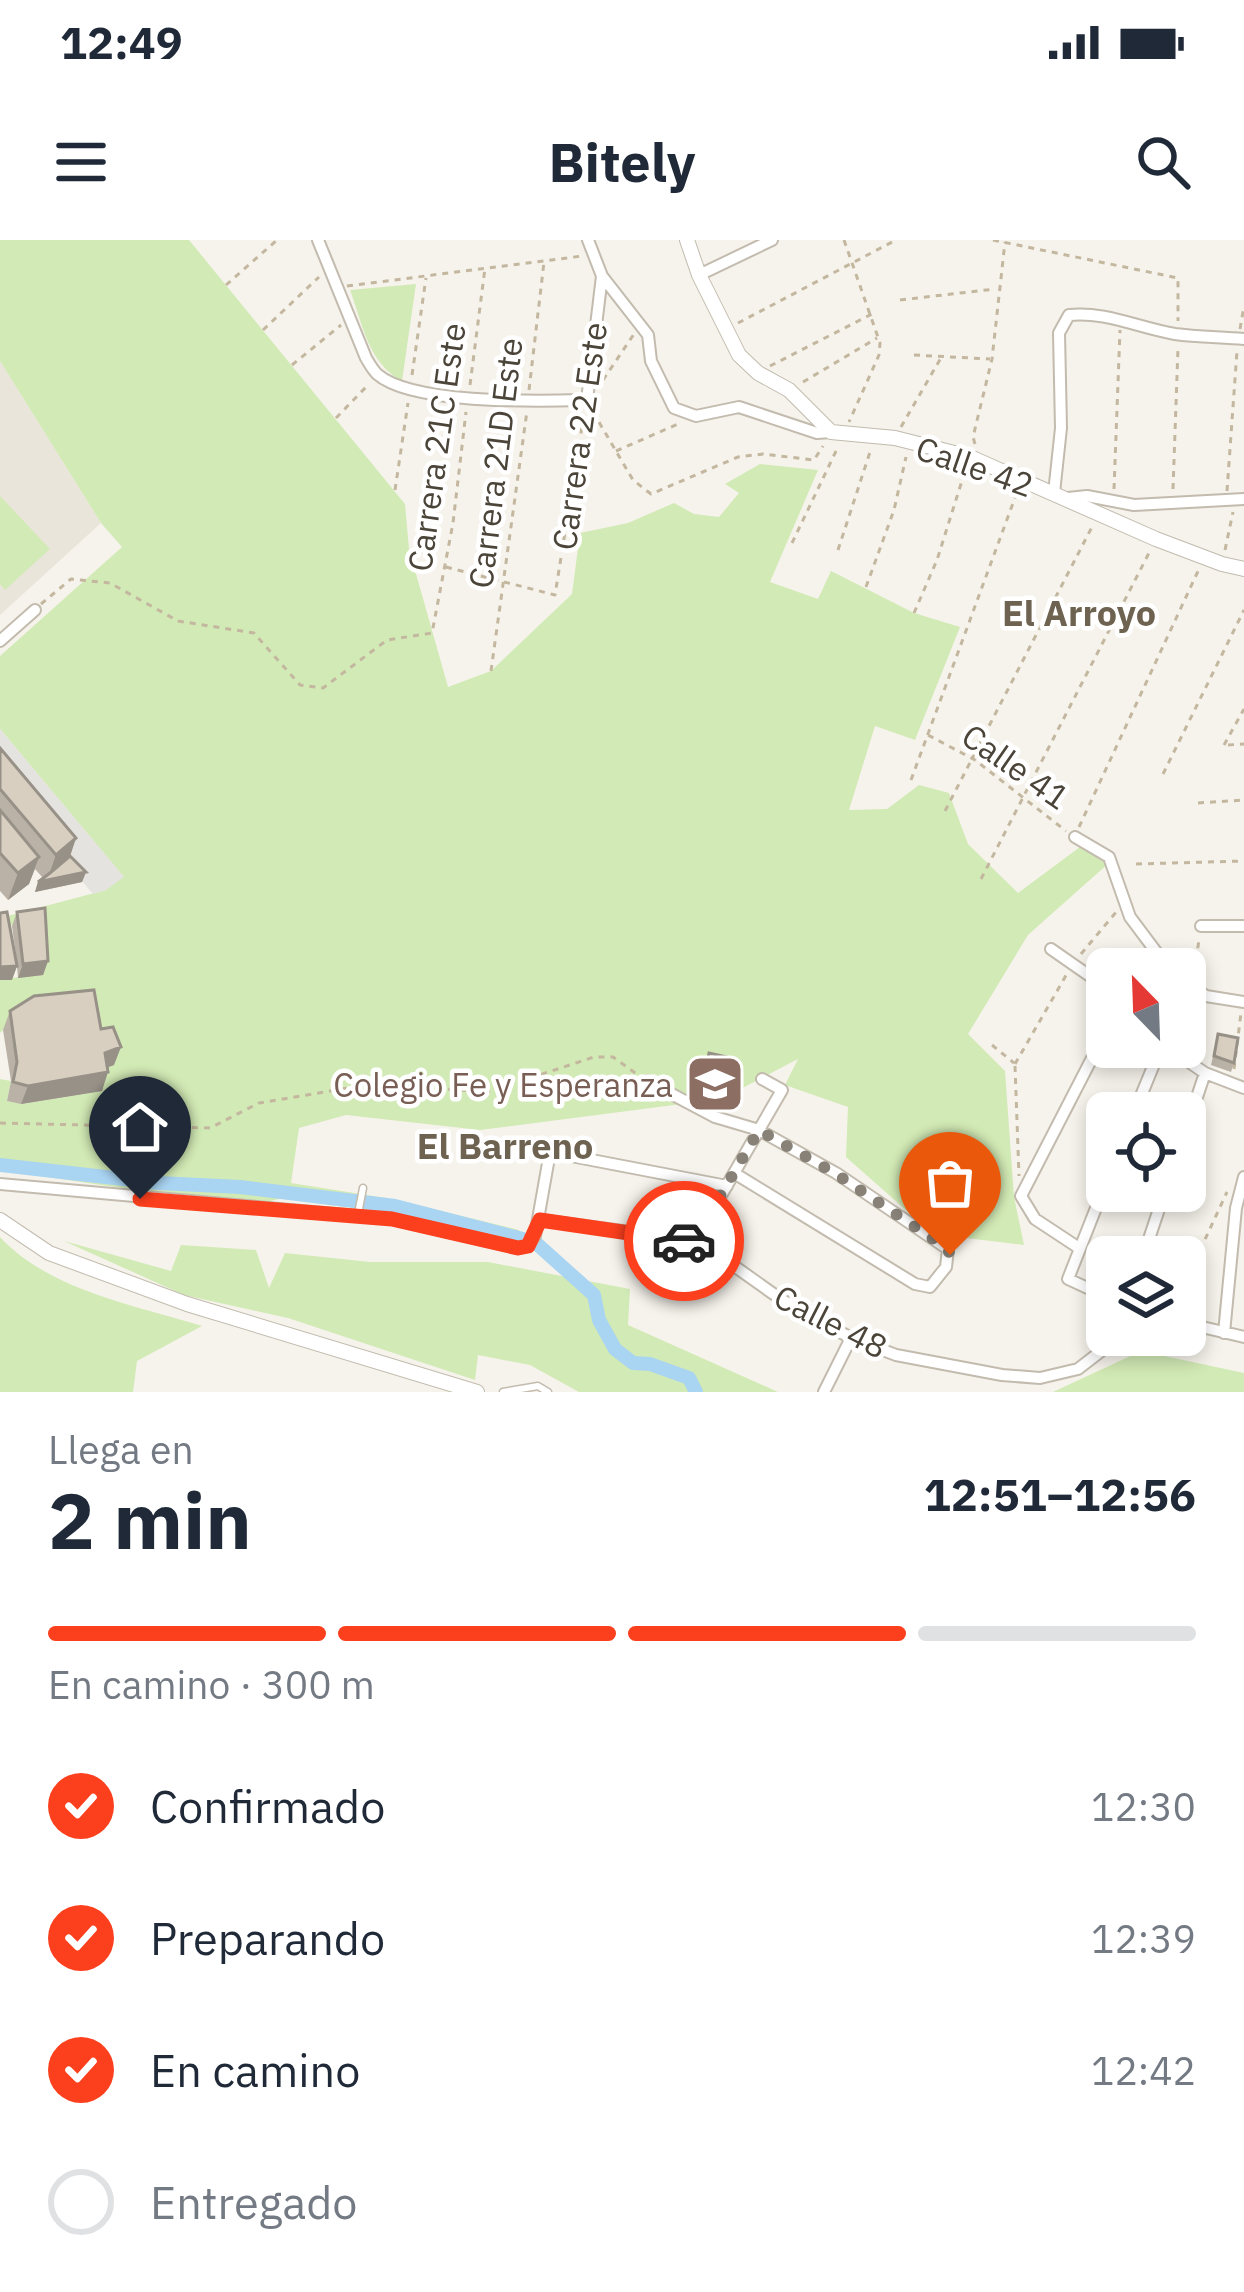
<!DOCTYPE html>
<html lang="es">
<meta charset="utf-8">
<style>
body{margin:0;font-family:"IBM Plex Sans",sans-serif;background:#f2f2f3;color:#1f2937;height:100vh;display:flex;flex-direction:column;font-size:45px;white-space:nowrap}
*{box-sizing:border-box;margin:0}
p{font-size:39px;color:#747a83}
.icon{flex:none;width:66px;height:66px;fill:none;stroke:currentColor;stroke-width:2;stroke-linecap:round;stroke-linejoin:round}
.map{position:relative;height:1152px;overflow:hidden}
.panel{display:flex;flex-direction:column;background:#fff;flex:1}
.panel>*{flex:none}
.needle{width:78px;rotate:337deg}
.buttons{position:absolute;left:1086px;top:708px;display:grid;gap:24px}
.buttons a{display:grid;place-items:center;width:120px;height:120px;border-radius:18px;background:#fff;box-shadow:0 6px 18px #0003;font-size:60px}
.pin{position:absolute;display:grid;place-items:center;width:102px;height:102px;color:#fff;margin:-123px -51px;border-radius:50% 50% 50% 0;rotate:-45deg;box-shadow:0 0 12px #0007}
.pin .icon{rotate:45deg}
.courier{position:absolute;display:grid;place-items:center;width:120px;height:120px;margin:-60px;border:9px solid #fc3f1d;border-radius:50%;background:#fff;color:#222;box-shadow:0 3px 15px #0007}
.headline em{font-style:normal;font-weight:700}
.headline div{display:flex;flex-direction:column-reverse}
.headline{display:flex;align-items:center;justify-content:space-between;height:204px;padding:0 48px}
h1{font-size:78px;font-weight:700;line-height:90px}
.bar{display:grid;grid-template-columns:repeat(4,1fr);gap:18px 12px;align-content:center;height:144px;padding:0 48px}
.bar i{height:15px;border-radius:9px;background:#e0e1e3}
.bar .current{background:#fc3f1d}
.bar p{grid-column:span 4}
ol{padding:0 48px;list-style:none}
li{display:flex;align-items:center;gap:36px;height:132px}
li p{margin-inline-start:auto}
li .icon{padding:12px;border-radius:50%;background:#fc3f1d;color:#fff;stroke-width:4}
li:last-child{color:#747a83}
li i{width:66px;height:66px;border:6px solid #e0e1e3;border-radius:50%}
.status{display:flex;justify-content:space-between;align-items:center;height:84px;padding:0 60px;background:#fff;direction:ltr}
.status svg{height:33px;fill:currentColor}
header{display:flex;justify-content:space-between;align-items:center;height:156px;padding:0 48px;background:#fff;font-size:54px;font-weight:700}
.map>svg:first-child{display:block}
.residential{fill:#eae5da}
.green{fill:#d2eab5}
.parking{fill:#e5e3e0}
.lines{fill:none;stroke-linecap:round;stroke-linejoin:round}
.canal{stroke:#a9d4f2;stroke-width:14}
.service-casing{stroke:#c2bbae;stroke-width:9}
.minor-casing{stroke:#c2bbae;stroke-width:14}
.tertiary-casing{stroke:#c2bbae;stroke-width:16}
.path{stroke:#c4b79f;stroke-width:3;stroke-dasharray:6 6;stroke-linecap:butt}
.service{stroke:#fff;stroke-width:6}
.minor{stroke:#fff;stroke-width:10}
.tertiary{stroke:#fff;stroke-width:14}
.wall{fill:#bab2a6}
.shaded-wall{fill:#979187}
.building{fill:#d8cfc1;stroke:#979187;stroke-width:3}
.done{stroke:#878178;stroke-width:12;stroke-dasharray:0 21.6}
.route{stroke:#fc3f1d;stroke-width:15}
.labels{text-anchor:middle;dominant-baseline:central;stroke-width:9;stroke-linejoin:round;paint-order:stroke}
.street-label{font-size:33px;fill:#4b4439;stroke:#fff}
.education-label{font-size:33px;fill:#785e54;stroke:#fff;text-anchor:end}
.neighbourhood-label{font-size:36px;font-weight:bold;fill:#6e6250;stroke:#fff}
</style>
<div class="status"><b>12:49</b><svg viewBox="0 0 49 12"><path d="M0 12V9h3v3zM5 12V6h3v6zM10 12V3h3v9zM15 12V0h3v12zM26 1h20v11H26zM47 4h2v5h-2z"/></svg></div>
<header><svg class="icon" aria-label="menu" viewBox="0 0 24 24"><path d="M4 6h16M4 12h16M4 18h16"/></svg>Bitely<svg class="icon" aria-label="search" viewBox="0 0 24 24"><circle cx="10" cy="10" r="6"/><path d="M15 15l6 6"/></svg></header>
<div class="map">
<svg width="1244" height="1152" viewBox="0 0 1244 1152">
<rect width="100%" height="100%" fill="#f6f3ec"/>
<!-- residential -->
<path class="residential" d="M0,121L101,283L0,375Z"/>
<!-- green -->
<path class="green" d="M0,0H189L405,264L409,309L448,447L491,431L572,354L580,293L628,283L674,263L694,274L719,277L739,253L725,244L760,224L818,230L770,342L818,359L831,331L914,373L960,387L915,500L875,486L849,570L887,569L919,545L949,553L968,604L1018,653L1084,604L1110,622L1028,695L968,794L1005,831L1014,957L1024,1005L933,994L846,917L848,867L785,845L798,819L727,856L705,827L697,862L480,890L346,875L299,888L291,943L392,959L519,990L520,1002L434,979L282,958L267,962L162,954L0,930V839L11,841L7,861L22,864L101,851L3,790L0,793V740L18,737L40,683L0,686V678L106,650L123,636L0,489V416L122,307L101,283L0,121Z
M416,44L402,141C368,123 363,85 350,50Z
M0,256L50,309L5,350L0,344Z
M0,997C49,1050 134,1065 202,1086L137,1121L133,1152H0Z
M64,1001L171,1031L181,1005L256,1010L269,1048L285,1013L370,1022H488L630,1049L628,1085L778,1152H579L530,1125L478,1115L475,1140L288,1078L184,1055Z
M1141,1111L1244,1133V1152H1053Z"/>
<!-- parking -->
<path class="parking" d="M0,489L124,637L106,650L93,654L0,545Z"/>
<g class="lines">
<!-- canal -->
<path class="canal" d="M0,925L158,943L240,947L395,966L523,999
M537,1004L594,1055L599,1080L615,1109L633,1123L650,1124L689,1138L696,1152"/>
<defs>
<path id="service" d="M358,974L363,948
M503,1152L538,1146L548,1152"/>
<path id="minor" d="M318,0L366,118C369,123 372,129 377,134C412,165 539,161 587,160L602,36
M588,0L602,36L648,95L651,121L674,168L696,176L739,167L817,193L831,192
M699,35L772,0
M1054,253L1061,188L1059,93L1069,75C1105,71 1139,88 1175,94C1197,97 1221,97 1244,99
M1068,258L1087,256L1134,265L1244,259
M0,401L35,370
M1075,597L1109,617L1130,677L1169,729
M1201,686H1244
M1051,709L1107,748
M1185,742L1206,756L1244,762
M1167,807L1205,833L1244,848
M647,841L715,877L759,890L836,933L948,1009L946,1027L930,1047L915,1044L734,933
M1134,873L1161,807
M1185,893L1205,833
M1107,940L1068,1039L1107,1057
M0,944L392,979L519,1008L528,1006L535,996L550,912L727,946
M540,980L675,998L713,1011L782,1060L851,1098L896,1115L1002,1135L1040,1138L1078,1129L1122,1095
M693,1004L782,850L762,839
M1079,1008L1035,979L1021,956L1107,789
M1143,1017L1165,951
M1185,1083L1244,1097
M1224,1093L1236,968L1244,937
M824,1152L851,1098"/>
<path id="tertiary" d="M687,0L699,35L739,115L758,133L789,150L831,192L895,198L970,217L1156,299L1222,324L1244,329
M0,980L49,1013L187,1064L477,1152"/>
</defs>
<!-- service casing -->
<use href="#service" class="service-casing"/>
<!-- minor casing -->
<use href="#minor" class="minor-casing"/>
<!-- tertiary casing -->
<use href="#tertiary" class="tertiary-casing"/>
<!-- path -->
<path class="path" d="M844,0L880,103L879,115L849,182
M993,0L1178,38V81
M226,45L277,0
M347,46L582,16
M900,60L995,49
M738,83L896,0
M1240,89L1244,66
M263,90L319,37
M914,115L990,119
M292,125L341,85
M770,126L872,74
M412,135L426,38
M603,140L634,94
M803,142L877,98
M470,145L485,28
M529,150L544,22
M593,172L633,240L651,254L738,217L763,214L814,220L823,206
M336,178L368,145
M901,187L942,116
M975,204L973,197L992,119L1005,2
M616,211L678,184
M1114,249L1120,90
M1173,249L1178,108
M395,250L408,163
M1227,251L1237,111
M792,303L838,207
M838,310L871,209
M1225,310L1233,272
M446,327L555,355L584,174
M866,347L894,270L906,217
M41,364L71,339L110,343L178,381L254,393L300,445L323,448L387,400L432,393L453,283L466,172
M914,373L937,320L966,228
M491,431L527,171
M928,495L975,520L1066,591
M1224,505L1244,469
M1228,505L1244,504
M1163,534L1244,370
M911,540L1016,255
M1198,563L1244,560
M945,571L1093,285
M1079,587L1199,329
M1136,624L1244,621
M981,639L1150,311
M1081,714L1117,671
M1194,732L1199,700
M1185,799L1200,768
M992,805L1014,823
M1015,824L1068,732
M1015,826L1019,936
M1234,829L1241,773
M0,883L210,888L259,863L372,844L488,852L594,817H613L638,835
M1195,1021L1227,952"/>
<!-- service -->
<use href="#service" class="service"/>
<!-- minor -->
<use href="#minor" class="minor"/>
<!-- tertiary -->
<use href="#tertiary" class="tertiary"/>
</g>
<!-- wall -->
<path class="wall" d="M0,508L76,598L70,616L86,632L82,642L35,652L38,642L43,638L35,629L29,644L8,660L0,651Z
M17,672L48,721L43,735L18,738L17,726L12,740L17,724L12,686Z
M10,771L101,789L114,825L107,827L102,851L21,864L7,861L11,841L3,790Z
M1218,794L1234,823L1231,832L1211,825Z
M709,813L731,853L726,867L697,862Z"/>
<!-- shaded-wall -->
<path class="shaded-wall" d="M76,598L67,625L86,632L82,642L35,652L38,642L47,640L56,615Z
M39,617L29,644L8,660L18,633Z
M48,721L43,735L18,738L23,724Z
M17,726L12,740H0V727Z
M121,807L114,825L98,831L105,813Z
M108,832L102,851L21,864L28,846Z"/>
<!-- building -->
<path class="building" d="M0,508L76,598L56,615L0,549Z
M0,570L39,617L18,633L0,613Z
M70,616L86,632L38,642L50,633Z
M45,668L48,721L23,724L17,672Z
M7,672L17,726L0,727V673Z
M94,750L101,789L113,787L121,807L105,813L108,832L28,846L13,842L17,822L10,771L34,756Z
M1218,794L1238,798L1234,823L1214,816Z
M709,813L735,819L731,853L702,848Z"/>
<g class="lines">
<!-- done -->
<path class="done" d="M684,1001L692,1004L759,890L836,934L948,1009L950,1015"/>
<!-- route -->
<path class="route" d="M140,959L392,979L518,1008L528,1006L540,980L684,1001"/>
</g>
<!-- icons -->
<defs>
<symbol id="school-square" viewBox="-11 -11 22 22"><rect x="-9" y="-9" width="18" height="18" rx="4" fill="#8d6e63" stroke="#fff"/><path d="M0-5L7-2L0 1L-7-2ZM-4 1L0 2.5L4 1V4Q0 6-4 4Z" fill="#fff"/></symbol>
</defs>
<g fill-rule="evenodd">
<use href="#school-square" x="682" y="811" width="66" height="66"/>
</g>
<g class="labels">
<!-- street labels -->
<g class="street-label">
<text transform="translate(579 196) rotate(-82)">Carrera 22 Este</text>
<text transform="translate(436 207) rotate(-82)">Carrera 21C Este</text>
<text transform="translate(495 223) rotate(-83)">Carrera 21D Este</text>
<text transform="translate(975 226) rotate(19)">Calle 42</text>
<text transform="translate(1016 526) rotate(35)">Calle 41</text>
<text transform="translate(831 1081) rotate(27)">Calle 48</text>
</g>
<!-- education labels -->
<g class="education-label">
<text x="673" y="844">Colegio Fe y Esperanza</text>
</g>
<!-- neighbourhood labels -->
<g class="neighbourhood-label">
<text x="1079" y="372">El Arroyo</text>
<text x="505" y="905">El Barreno</text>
</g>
</g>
</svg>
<div class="buttons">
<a><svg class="needle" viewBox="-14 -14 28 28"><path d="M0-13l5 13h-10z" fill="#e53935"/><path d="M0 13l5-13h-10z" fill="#747a83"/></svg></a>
<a><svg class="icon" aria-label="locate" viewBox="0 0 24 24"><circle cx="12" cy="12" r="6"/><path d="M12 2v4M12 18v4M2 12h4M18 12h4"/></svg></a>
<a><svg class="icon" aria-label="layers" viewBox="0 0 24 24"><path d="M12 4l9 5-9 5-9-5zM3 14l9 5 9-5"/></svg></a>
</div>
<div class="pin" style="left:950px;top:1015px;background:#ea580c"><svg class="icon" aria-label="bag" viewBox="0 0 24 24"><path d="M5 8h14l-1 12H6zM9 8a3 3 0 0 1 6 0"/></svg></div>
<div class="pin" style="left:140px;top:959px;background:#1f2937"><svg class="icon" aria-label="home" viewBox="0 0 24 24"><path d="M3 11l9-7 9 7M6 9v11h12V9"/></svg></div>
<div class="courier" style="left:684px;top:1001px"><svg class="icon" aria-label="car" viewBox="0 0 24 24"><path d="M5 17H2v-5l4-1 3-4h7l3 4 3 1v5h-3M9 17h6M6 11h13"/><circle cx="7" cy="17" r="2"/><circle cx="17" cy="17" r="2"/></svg></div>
</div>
<section class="panel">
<div class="headline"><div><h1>2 min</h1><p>Llega en</p></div><em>12:51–12:56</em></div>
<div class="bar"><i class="current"></i><i class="current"></i><i class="current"></i><i></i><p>En camino · 300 m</p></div>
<ol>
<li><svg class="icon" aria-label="check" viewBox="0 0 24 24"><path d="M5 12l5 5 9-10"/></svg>Confirmado<p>12:30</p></li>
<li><svg class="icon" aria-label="check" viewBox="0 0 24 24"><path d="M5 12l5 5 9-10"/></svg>Preparando<p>12:39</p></li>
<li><svg class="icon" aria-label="check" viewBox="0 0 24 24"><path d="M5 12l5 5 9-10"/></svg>En camino<p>12:42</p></li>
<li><i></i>Entregado</li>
</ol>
</section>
